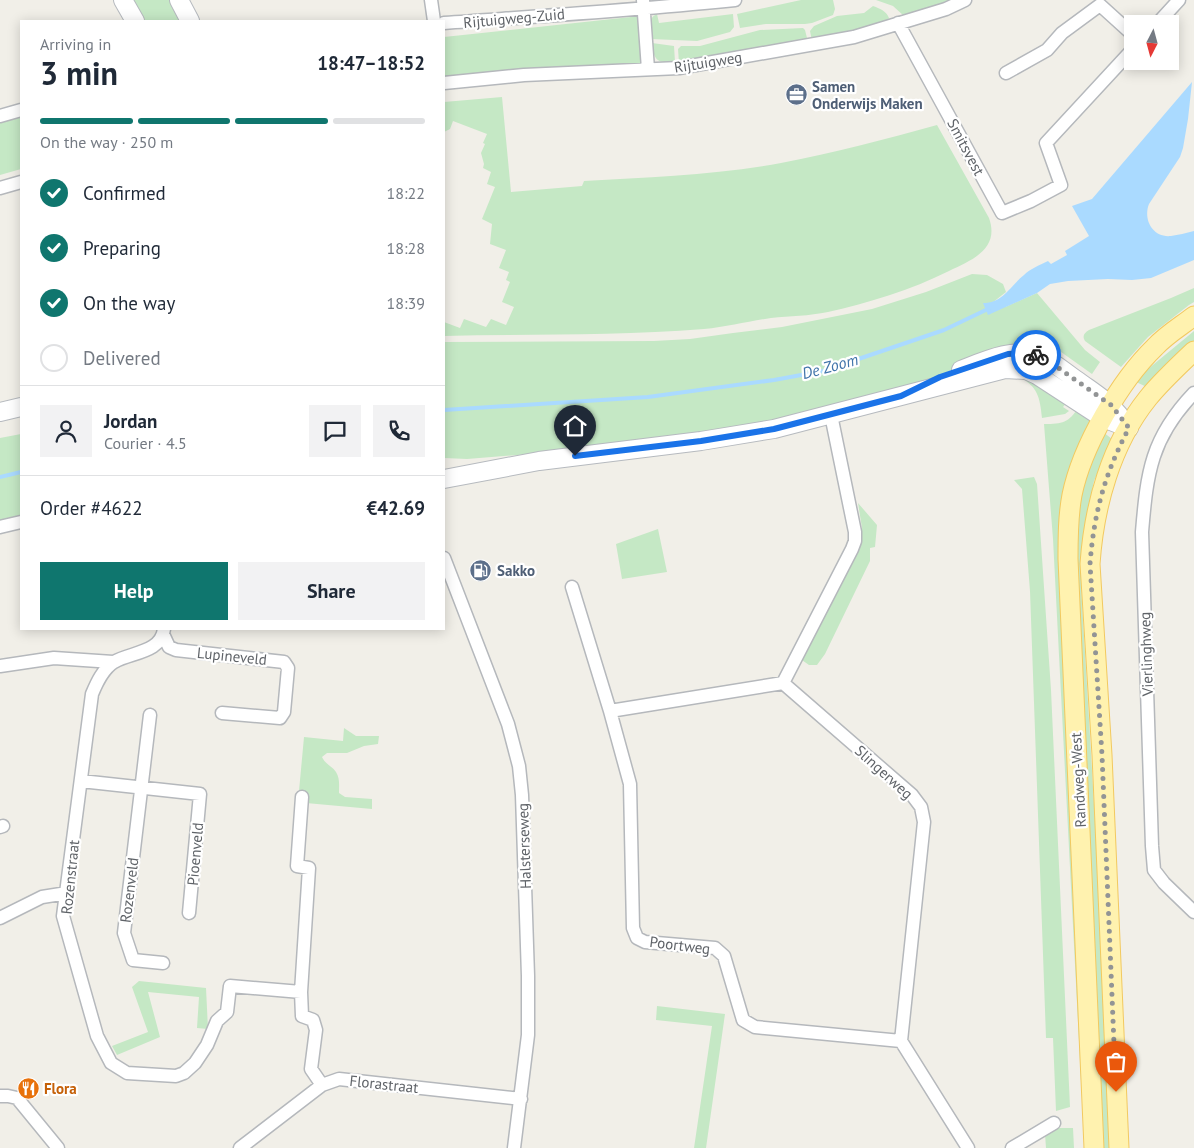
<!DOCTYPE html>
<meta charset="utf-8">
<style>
body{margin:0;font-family:"PT Sans",sans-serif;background:#f2f2f3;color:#1f2937;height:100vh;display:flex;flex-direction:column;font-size:19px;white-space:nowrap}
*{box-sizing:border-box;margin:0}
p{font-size:16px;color:#747a83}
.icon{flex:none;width:28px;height:28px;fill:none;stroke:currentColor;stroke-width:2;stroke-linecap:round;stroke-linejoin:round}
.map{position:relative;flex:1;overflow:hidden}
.side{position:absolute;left:20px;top:20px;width:425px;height:610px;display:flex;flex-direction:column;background:#fff;border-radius:0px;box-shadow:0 2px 12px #0003}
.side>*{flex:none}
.needle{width:32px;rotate:186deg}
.buttons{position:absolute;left:1124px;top:15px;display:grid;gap:10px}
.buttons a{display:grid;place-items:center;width:55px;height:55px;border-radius:0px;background:#fff;box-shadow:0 2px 12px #0003;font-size:25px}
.pin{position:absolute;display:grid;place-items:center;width:42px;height:42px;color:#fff;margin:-51px -21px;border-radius:50% 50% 50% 0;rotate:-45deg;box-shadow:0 0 5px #0007}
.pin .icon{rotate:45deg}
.courier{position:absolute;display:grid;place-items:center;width:50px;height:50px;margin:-25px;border:4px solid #1a73e8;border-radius:50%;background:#fff;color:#222;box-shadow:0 1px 6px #0007}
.head em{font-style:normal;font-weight:700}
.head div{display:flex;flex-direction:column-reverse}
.head{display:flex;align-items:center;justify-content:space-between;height:85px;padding:0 20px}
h1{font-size:32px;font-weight:700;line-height:38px}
.bar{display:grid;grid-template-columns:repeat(4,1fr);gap:8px 5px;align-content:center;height:60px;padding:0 20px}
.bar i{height:6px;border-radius:4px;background:#e0e1e3}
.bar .active{background:#0f766e}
.bar p{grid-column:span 4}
.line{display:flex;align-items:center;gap:12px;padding:0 20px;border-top:1px solid #e0e1e3}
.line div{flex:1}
.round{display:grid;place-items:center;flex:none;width:52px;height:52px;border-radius:0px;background:#f2f2f3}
ol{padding:0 20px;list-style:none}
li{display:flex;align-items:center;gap:15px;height:55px}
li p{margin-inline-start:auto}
li .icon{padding:5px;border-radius:50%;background:#0f766e;color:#fff;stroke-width:4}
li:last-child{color:#747a83}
li i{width:28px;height:28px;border:2px solid #e0e1e3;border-radius:50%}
.action{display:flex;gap:10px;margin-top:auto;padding:10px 20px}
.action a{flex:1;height:58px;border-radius:0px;background:#0f766e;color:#fff;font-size:20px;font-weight:700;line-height:58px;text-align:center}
.action a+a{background:#f2f2f3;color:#1f2937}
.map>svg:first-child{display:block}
.green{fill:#c5e8c5}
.water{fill:#aadaff}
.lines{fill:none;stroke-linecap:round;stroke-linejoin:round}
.stream{stroke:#aadaff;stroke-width:4}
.street-casing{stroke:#b5b8bc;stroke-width:15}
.secondary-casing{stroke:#b6babf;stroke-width:20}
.primary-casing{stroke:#f2c960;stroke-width:21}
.street{stroke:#fff;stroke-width:12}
.secondary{stroke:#fff;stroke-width:18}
.primary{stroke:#fff2af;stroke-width:19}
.done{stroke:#929495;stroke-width:5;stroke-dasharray:0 9}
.route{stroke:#1a73e8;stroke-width:6}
.labels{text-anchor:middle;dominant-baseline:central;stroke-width:4.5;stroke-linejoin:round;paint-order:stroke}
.street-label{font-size:15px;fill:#5f6368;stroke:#fff}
.service-label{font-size:15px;font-weight:bold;fill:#4e5e75;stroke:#fff;text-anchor:start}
.food-label{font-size:15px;font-weight:bold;fill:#c56008;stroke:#fff;text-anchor:start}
.water-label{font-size:16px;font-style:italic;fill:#4174aa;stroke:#fff}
</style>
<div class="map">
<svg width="1194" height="1148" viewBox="0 0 1194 1148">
<rect width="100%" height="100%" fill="#f1efe8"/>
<!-- green -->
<path class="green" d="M128,0H174L186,21H139Z
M801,0H833L835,9L833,15L812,23L805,24H766L740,28L737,14Z
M876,0H955L904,16L893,6Z
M873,6C881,9 886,11 889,18L887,21L812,41L810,31L814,26L837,16L864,13Z
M657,14L659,23L733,14L734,27L730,32L697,41L651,39C651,29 647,18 657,14Z
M640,16L641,63L560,69L444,80V37Z
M803,28L805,30L808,42L679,63L678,49L681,46H700L760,30Z
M652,43L674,46L675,62C657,63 654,61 652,43Z
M502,97L511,192L582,186L584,181C650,177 716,175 781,163C834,153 886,139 937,125L989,218C1000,249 972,260 949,271C911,290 868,303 828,312C809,316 790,316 771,318C749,321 727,327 704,329C618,336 530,334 444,336V322L460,328L464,319L486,327L491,319L506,325L514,307L502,302L510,282L506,280L509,272L499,268L506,250L490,244L492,224L482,219L495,187L487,184L491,172L483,168L484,164L481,153L485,144L483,143L487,134L453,121L450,129L444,132V102Z
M21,117V169L0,175V123Z
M972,274L987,275L1003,284L1006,292L992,303L1005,307L1037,293L1085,350L1100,362L1092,374L1047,342L1044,346L1039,342L1028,341L963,364L935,378L911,386L812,413L697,436L593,449L467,459L444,458V342L654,341L690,339L733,333L782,327L872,309L926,292Z
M1194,288V302L1189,305L1148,337L1121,367L1085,341C1082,336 1084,333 1089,330L1171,298Z
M1194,331V343L1149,388L1136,382L1148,369Z
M1018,372L1067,402L1063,407L1069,411L1065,414L1042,418C1040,398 1038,386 1019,377Z
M1079,407L1094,419L1074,470L1090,1098L1082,1100L1053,539L1044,424C1063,424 1068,423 1079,407Z
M1103,432L1112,439L1094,481L1083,534L1081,585L1100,905L1111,1148H1103L1075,532L1085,478Z
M21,434V518L0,523V438Z
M1034,477L1037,484L1051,690L1070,1107L1056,1111L1053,1038H1046L1030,591L1022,489L1014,480Z
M858,503L877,525L875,547L870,548V561L825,654L817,665H809L799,658L858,541L862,528Z
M658,529L667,572L622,579L616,544Z
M344,728L356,736H379L378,744L364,746L347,753H327L322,757C325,764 332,766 336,772C340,778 339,786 339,793L345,797L372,799V809L306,803V799L299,791L304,737L343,741Z
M139,981L206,988L208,1029L197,1028L199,997L148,992L160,1037L117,1055L112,1046L148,1032L132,987Z
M657,1006L725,1014L706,1148H694L712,1026L656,1020Z
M1058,1128H1073L1074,1148H1046L1045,1134Z"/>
<!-- water -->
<path class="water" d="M1192,82L1188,119L1183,148L1180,157L1149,204C1143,219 1152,238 1171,236C1178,235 1186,233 1194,231V260L1151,278L1132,280L1108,279L1068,281L1050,284L1037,293L988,315L983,303C1003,303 1010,286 1024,275C1030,269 1040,265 1048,261L1051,264L1067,255L1065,251L1089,236L1072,206L1092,199Z"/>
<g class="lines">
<!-- stream -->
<path class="stream" d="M444,410L648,397L774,380L823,371L944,330L990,308
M0,477L21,472"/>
<defs>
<path id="street" d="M431,0L434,21
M643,0L648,69
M444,23C541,16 638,10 735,0
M898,23L1002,213L1031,201L1061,185L1046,143L1132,50
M1157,24L1179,0
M1006,73L1047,50L1062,33L1100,5L1132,34
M444,83L524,75L679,68L854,37L946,9L965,0
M0,116L21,110
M0,188L21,182
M1194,393C1151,438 1147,472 1142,532L1152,846L1154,870L1164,883L1194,912
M831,415L855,532V541L852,549L783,683L912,795L921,807L924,822L901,1041L968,1148
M0,527L21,522
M444,558L508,724L519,766L522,795L528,976V1035L514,1148
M572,587L610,711L630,784L633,928L637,938L645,942L715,948L724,956L743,1020L755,1027L901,1041
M164,629C161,653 131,652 114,662C103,669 97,682 92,694L63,916L97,1036L111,1063L127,1073L176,1076L184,1073L195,1063L207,1045L217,1021L227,1012L230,986L301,992L309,868L297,866L302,797
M163,634L169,647L176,650L284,662L288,668L284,712L280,718L222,713
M0,666L54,658L113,662
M610,711L783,683
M150,715L124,933L133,960L163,963
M81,781L200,794L189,913
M0,827L3,826
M0,918L42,897L67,893
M301,992L302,1016L313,1020L316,1030L311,1069L322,1085
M0,1096H8L17,1098L58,1148
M240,1148L322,1085L339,1079L521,1099
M1012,1148L1054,1123"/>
<path id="secondary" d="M123,0L135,21
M179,0L190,21
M961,370C984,361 1014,347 1039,356C1053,361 1066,373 1078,381C1093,392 1108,401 1119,415
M0,412L21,407
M444,479L539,461L701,441L774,429L1005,369L1026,370L1037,375L1103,418L1129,428"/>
<path id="primary" d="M1094,1148L1068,559C1068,537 1068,516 1072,495C1082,446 1120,381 1155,347C1166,335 1181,326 1194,316
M1119,1148L1102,755L1090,564C1094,506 1111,444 1148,398C1161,382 1178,366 1194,351"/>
</defs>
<!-- street casing -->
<use href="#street" class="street-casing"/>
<!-- secondary casing -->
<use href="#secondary" class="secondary-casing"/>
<!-- primary casing -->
<use href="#primary" class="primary-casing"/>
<!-- street -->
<use href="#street" class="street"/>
<!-- secondary -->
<use href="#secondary" class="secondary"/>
<!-- primary -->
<use href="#primary" class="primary"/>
</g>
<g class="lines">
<!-- done -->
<path class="done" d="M1036,355L1050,362L1111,405L1129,428C1105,473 1094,512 1090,564L1102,755L1116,1092"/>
<!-- route -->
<path class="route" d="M575,456L701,441L774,429L901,396L940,377L1008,354L1020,353L1036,355"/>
</g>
<!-- icons -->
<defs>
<symbol id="office-disc" viewBox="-11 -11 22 22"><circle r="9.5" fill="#5c6f8a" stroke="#fff"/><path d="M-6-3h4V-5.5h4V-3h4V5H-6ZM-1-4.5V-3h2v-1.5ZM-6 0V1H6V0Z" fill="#fff"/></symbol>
<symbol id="fuel-disc" viewBox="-11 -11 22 22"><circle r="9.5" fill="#5c6f8a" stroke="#fff"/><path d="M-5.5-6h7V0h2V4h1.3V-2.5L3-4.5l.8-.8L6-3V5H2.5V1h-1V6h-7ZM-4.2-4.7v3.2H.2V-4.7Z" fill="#fff"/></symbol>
<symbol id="restaurant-disc" viewBox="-11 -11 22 22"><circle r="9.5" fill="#e8710a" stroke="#fff"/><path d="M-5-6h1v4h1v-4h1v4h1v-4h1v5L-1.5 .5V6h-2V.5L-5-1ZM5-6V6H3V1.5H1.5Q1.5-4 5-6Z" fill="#fff"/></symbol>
</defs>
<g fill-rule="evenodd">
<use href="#office-disc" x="784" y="82" width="25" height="25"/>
<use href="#fuel-disc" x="468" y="558" width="25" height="25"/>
<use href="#restaurant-disc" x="16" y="1076" width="25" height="25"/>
</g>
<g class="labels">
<!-- street labels -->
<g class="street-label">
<text transform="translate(514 18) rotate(-5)">Rijtuigweg-Zuid</text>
<text transform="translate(708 62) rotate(-9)">Rijtuigweg</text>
<text transform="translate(966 147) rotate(62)">Smitsvest</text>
<text transform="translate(1146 654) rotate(-92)">Vierlinghweg</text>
<text transform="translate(232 656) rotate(6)">Lupineveld</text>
<text transform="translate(884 772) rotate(42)">Slingerweg</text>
<text transform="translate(1078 780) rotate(-93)">Randweg-West</text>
<text transform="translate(524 846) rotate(-92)">Halsterseweg</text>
<text transform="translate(195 854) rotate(-85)">Pioenveld</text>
<text transform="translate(70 877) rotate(-84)">Rozenstraat</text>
<text transform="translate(129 890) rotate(-83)">Rozenveld</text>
<text transform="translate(680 945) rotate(7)">Poortweg</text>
<text transform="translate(384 1084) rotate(6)">Florastraat</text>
</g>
<!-- service labels -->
<g class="service-label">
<text x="812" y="86">Samen<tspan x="812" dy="17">Onderwijs Maken</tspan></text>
<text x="497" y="570">Sakko</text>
</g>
<!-- food labels -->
<g class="food-label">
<text x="44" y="1088">Flora</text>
</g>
<!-- water labels -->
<g class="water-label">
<text transform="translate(830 366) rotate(-15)">De Zoom</text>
</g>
</g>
</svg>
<div class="buttons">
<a><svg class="needle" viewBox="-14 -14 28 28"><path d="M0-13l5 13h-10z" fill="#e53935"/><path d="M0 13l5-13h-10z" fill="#747a83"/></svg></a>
</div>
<div class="pin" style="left:1116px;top:1092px;background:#ea580c"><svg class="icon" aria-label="bag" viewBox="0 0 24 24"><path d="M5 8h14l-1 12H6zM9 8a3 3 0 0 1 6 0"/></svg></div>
<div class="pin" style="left:575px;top:456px;background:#1f2937"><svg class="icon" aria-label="home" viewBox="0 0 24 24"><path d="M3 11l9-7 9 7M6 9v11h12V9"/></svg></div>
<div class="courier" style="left:1036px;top:355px"><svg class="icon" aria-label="bike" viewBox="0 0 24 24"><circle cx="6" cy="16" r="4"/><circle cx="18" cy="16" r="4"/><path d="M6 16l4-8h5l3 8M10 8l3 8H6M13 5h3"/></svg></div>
<section class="side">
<div class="head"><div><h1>3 min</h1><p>Arriving in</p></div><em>18:47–18:52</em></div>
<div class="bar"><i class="active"></i><i class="active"></i><i class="active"></i><i></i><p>On the way · 250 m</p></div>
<ol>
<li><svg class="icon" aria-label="check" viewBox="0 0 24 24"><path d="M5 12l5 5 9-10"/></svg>Confirmed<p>18:22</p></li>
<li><svg class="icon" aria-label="check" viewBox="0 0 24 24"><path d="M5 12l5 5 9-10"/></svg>Preparing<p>18:28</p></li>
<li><svg class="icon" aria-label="check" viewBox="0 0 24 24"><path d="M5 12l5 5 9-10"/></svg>On the way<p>18:39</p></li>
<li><i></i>Delivered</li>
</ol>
<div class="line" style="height:90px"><a class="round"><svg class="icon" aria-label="person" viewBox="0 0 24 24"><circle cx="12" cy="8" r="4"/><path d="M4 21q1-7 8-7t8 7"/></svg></a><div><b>Jordan</b><p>Courier · 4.5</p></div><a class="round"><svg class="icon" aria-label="chat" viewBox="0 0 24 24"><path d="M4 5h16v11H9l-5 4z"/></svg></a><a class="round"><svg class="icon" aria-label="phone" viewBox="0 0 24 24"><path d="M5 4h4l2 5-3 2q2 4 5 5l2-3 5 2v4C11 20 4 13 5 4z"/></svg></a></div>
<div class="line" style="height:65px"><div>Order #4622</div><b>€42.69</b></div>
<div class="action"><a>Help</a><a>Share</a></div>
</section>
</div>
